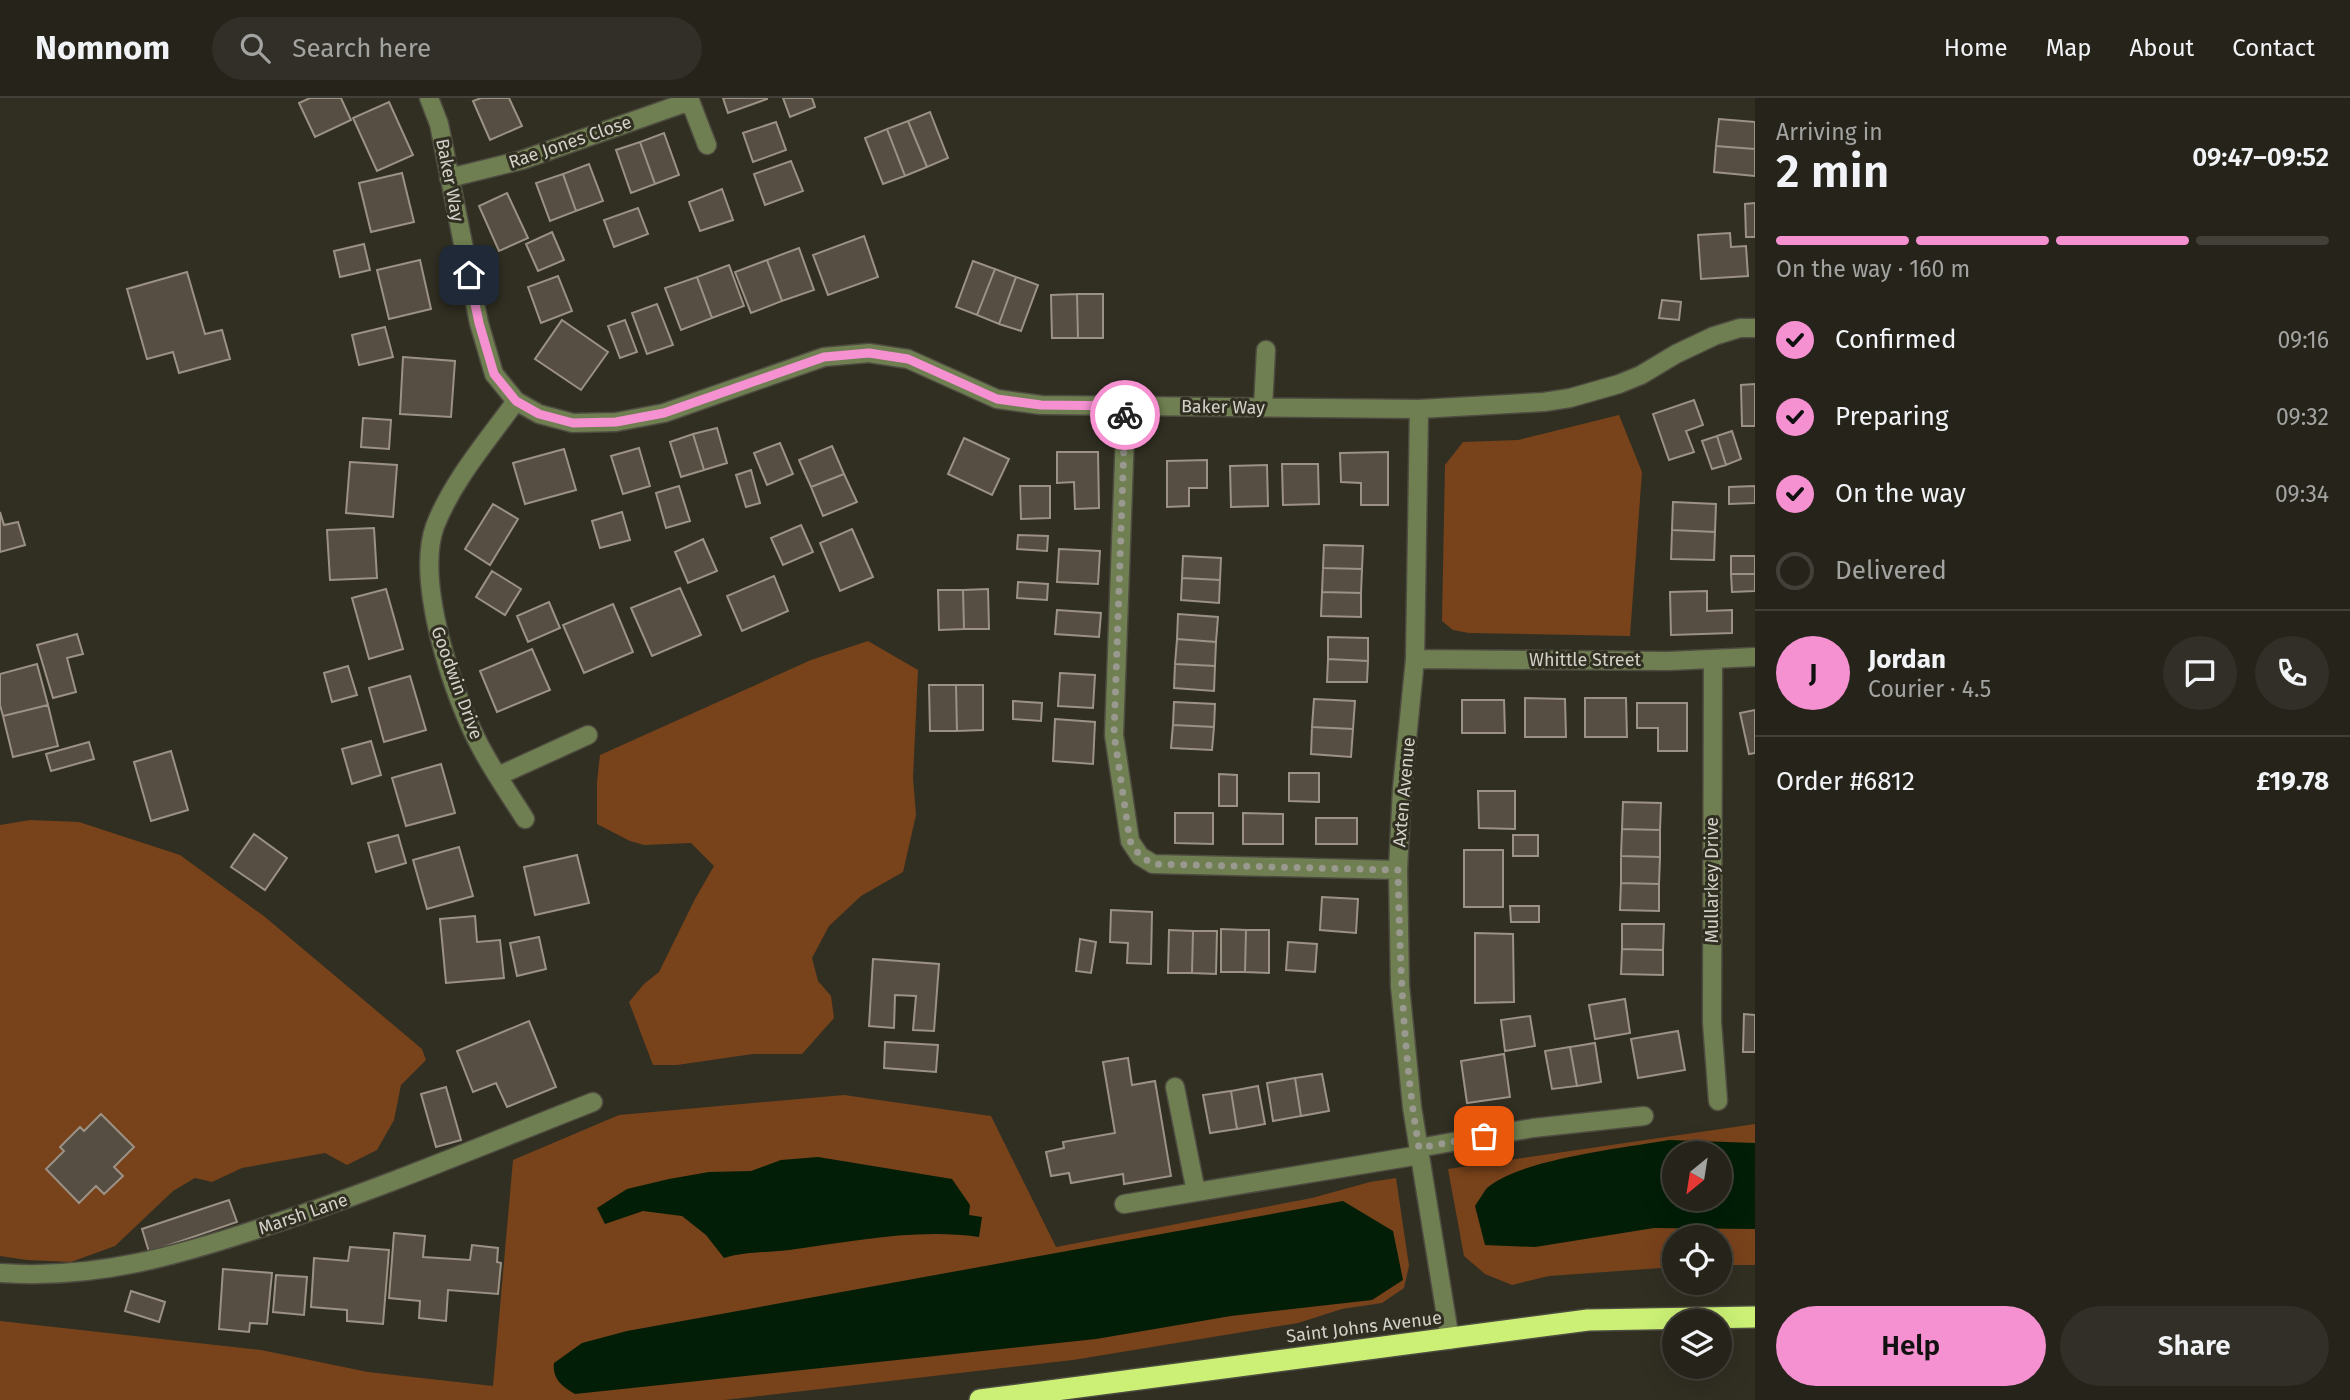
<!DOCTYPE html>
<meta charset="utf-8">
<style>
body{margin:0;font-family:"Fira Sans",sans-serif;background:#312f27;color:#f1f3f6;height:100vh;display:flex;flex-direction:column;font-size:26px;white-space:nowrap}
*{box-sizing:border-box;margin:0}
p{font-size:23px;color:#a3a4a2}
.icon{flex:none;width:38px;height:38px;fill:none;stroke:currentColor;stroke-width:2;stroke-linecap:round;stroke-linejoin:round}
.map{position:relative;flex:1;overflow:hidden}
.drawer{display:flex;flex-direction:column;background:#25231a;width:595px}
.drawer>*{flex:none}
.needle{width:46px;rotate:210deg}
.controls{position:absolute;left:1662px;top:1043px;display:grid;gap:14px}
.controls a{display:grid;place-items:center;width:70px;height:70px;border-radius:50%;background:#25231a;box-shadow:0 7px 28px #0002,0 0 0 2px #424039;font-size:35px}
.pin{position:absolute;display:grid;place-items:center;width:60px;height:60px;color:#fff;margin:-30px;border-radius:14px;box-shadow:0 4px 10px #0006}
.courier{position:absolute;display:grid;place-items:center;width:70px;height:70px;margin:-35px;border:5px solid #f590d1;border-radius:50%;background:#fff;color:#222;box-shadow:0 2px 9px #0007}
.headline em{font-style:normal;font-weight:600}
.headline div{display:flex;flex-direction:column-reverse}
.headline{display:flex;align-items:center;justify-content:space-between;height:119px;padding:0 21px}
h1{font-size:46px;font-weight:600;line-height:52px}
.bar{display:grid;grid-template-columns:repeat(4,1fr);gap:10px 7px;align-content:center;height:84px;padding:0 21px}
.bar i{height:9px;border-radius:5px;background:#424039}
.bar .on{background:#f590d1}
.bar p{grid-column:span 4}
.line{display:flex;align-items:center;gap:18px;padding:0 21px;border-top:2px solid #424039}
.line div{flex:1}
.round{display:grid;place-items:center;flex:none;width:74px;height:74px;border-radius:37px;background:#312f27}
ol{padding:0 21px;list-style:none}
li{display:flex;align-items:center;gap:21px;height:77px}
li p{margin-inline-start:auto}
li .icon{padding:7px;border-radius:50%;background:#f590d1;color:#111;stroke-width:4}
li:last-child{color:#a3a4a2}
li i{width:38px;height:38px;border:4px solid #424039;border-radius:50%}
.cta{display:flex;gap:14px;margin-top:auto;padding:14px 21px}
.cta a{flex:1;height:80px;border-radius:42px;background:#f590d1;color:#111;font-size:28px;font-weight:600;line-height:80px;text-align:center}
.cta a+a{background:#312f27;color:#f1f3f6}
header{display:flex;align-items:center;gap:42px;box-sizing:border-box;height:98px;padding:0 35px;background:#25231a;border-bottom:2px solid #424039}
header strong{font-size:33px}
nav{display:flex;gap:38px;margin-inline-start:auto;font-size:24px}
.search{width:490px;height:63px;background:#312f27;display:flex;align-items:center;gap:18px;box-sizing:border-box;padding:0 24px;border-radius:38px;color:#a3a4a2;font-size:26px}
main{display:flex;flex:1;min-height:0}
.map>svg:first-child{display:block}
.green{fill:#78421b;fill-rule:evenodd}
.water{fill:#021e07;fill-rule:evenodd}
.building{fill:#564e42;stroke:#9b9184;stroke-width:2}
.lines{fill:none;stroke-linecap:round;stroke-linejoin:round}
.minor-casing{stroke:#4e4c40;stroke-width:21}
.highway-casing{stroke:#4e4c40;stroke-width:24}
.minor{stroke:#707f51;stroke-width:18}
.highway{stroke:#cbf075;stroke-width:21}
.done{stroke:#9a998f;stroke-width:7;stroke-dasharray:0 12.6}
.route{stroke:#f590d1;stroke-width:9}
.labels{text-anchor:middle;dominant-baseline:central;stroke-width:6;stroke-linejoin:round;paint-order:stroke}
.street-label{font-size:18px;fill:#d3d2ca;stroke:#312f22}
</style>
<header>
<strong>Nomnom</strong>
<div class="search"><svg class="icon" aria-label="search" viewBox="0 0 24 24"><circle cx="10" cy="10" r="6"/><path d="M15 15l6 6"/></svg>Search here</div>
<nav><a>Home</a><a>Map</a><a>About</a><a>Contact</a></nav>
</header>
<main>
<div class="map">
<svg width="1755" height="1302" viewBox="0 0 1755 1302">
<rect width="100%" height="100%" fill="#312f22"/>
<!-- green -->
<path class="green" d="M1619,317L1642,374L1630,538L1469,535L1453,532L1442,523L1445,367L1463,344L1518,342Z
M868,543L918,572L913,680L916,717L903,774L861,798L829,828L812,860L818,883L831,898L834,920L802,956H753L677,967H653L629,904L644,886L659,874L695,801L714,768L691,745L644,747L630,743L597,726V684L600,657L811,562Z
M30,722L79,724L180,757L265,819L422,951L426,962L401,987L394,1022L377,1052L347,1067L325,1055L242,1070L212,1084L195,1080L173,1093L115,1148L71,1164L27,1162L0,1158V727Z
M844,997L991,1018L1056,1149L1312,1100L1370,1084L1396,1080L1409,1168L1404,1190L1382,1205L1342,1211L1298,1225L1073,1262L724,1302H0V1223L261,1252L368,1274L493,1288L513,1062L619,1017Z
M1755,1026V1167H1720V1139H1675V1169L1549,1178L1512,1187L1485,1176L1464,1158L1448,1071ZM1675,1055H1720V1101H1675Z"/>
<!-- water -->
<path class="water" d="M1669,1042L1755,1045V1131L1654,1130L1535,1149L1485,1147L1475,1108C1479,1102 1483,1095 1487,1090C1520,1061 1624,1050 1669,1042ZM1675,1055H1720V1101H1675Z
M818,1059L952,1081L970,1107L969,1117L982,1119L979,1139C916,1130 850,1144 789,1152C766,1155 746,1153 724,1160L706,1137L682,1118L643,1113L605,1126L597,1110L627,1091L669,1081L709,1074L751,1073L781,1062Z
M1343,1103L1393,1133L1403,1182L1372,1202L1231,1218L1096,1241L575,1296C563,1289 552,1281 554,1265L582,1245L627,1233Z"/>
<!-- building -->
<path class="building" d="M310,0H341L351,22L315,39L299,5Z
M481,0H509L522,28L490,42L473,3Z
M723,0H767V1L728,15Z
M783,0H812L815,9L790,19Z
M389,4L413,57L377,73L353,20Z
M930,14L948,60L927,69L908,23Z
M1719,21L1755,24V51L1716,48Z
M908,23L927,69L905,78L887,31Z
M776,24L786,52L753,64L743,35Z
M887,31L905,78L883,86L865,40Z
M664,35L679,77L655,86L640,44Z
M640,44L655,86L631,95L616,52Z
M1716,48L1755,51V78L1714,74Z
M791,63L803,93L765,107L754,76Z
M589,66L603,103L576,113L563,76Z
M402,75L414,124L371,134L359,85Z
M563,76L576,113L550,123L536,85Z
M722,91L733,122L700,133L689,104Z
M507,95L528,140L499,153L479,108Z
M1755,105V139H1746L1745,106Z
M638,110L648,136L614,149L604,122Z
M552,134L564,162L538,173L526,146Z
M1730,135L1731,149L1746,148L1748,178L1701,181L1698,137Z
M864,138L878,179L828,197L813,157Z
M364,146L370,172L340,179L334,153Z
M799,150L814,192L782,203L767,162Z
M420,162L431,211L389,221L377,172Z
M767,162L782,203L751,215L735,174Z
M973,163L995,171L977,217L956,209Z
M729,167L744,208L712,220L697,179Z
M995,171L1016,179L999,226L977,217Z
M187,174L205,236L222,232L230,261L179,275L173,254L147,261L127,191Z
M558,178L572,213L541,225L528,189Z
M697,179L712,220L681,232L665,190Z
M1016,179L1038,187L1021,233L999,226Z
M1077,196L1078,240H1052L1051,197Z
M1077,196H1103V240H1078Z
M1662,202L1681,204L1679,222L1659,220Z
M657,206L673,247L647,256L632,215Z
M562,222L608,254L581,292L535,261Z
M625,222L637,254L620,260L608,228Z
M385,229L393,259L359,267L352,237Z
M403,259L455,263L451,319L400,316Z
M1755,286V328H1742L1741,287Z
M1694,302L1703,327L1686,333L1694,354L1669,362L1653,316Z
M363,320L391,322L389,351L361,349Z
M717,330L727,365L704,372L693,336Z
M1732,333L1741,361L1726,367L1717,338Z
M693,336L704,372L681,379L670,344Z
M1717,338L1726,367L1712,371L1702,343Z
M964,340L1009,361L992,397L948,376Z
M780,345L793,376L767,387L754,355Z
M832,348L844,376L811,389L799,362Z
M639,350L650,388L623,396L611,358Z
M564,351L576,392L525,406L513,365Z
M1057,354H1098L1099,410L1075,411L1074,384L1057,385Z
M1388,354V407H1361V385L1341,384L1340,355Z
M1207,362V390H1189V408L1167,409V363Z
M350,364L397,367L393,419L346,415Z
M1282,366H1318L1319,406L1283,407Z
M1267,367L1268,408L1231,409L1230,368Z
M751,372L760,405L746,409L736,377Z
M844,376L857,404L823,418L811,389Z
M679,388L690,423L666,430L656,395Z
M1020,388H1050V420L1021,421Z
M1755,388V405L1729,406V389Z
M1673,404L1716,406L1715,434L1672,432Z
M493,406L518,421L490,467L465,451Z
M0,414L4,427L18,424L25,447L0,454Z
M622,414L630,442L600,450L592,423Z
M801,427L813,454L783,467L771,440Z
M374,430L377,480L330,482L327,432Z
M852,431L873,479L840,493L820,445Z
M1672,432L1715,434L1714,462L1671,461Z
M1018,437L1048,438L1047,453L1017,451Z
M703,441L717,473L688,485L675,454Z
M1324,447L1363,448L1362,471L1323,470Z
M1059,451L1100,453L1098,486L1057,484Z
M1183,458L1221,460L1220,482L1182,480Z
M1731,458H1755V476H1731Z
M1323,470L1362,471L1361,495L1322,494Z
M492,473L521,491L505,517L476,499Z
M1731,476H1755V493L1732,494Z
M774,478L788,513L742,533L727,498Z
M1182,480L1220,482L1219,505L1181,502Z
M1018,484L1048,486L1047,502L1017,500Z
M680,490L701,537L652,558L631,510Z
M386,491L403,551L369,561L352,500Z
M988,491L989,531H964L963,492Z
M938,492H963L964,531L939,532Z
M1707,493V513L1732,512V535L1671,537L1670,494Z
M1322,494L1361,495V519L1321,518Z
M549,504L560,530L528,544L517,518Z
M613,506L633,554L584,575L563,527Z
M1057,512L1101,515L1099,539L1055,536Z
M1178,516L1218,519L1216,544L1177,541Z
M77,536L83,556L67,560L76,594L53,600L37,547Z
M1328,539L1368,540V563L1328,561Z
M1177,541L1216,544L1215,568L1175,566Z
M532,551L550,592L497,614L480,573Z
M1328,561L1368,563L1367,584H1327Z
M37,566L48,607L3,618L0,607V576Z
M1175,566L1215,568L1214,593L1174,590Z
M348,568L357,597L332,604L324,575Z
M1060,575L1095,577L1093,610L1058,608Z
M410,578L426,632L384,644L369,590Z
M929,587H956L957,633H930Z
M956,587H983V632L957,633Z
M1525,600L1565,601L1566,639H1525Z
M1585,600H1626L1627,639H1585Z
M1314,601L1355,603L1353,631L1312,629Z
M1462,602H1504L1505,635H1462Z
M1013,603L1042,605L1041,623L1013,621Z
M1174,604L1215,606L1214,629L1173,627Z
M1637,605H1687V653H1658V630H1637Z
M48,607L58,648L13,659L3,618Z
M1755,612V655L1749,656L1740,615Z
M1055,621L1095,624L1093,666L1053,663Z
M1173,627L1214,629L1212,652L1171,650Z
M1312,629L1353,631L1351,659L1311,656Z
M371,643L381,677L352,686L342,651Z
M89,644L94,661L51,673L46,656Z
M171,653L188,712L151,723L134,664Z
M441,666L455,715L406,728L392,680Z
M1289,675H1319V704L1289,703Z
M1219,676L1237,677V708H1219Z
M1478,693H1515V731L1479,730Z
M1623,704L1661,705L1660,732L1622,731Z
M1175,715H1213V746L1175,745Z
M1243,715L1283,716V746H1243Z
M1316,720H1357V746H1316Z
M1622,731L1660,732V759L1621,758Z
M254,736L287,760L265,792L231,769Z
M398,737L406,765L376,774L368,745Z
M1513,737H1538V758H1513Z
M459,749L473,798L427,811L413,762Z
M1464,752H1503V809H1464Z
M577,757L589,805L535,817L524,769Z
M1621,758L1660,759L1659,786L1621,785Z
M1621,785L1659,786V813L1620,812Z
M1322,799L1358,801L1356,835L1320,832Z
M1510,808H1539V824H1511Z
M1111,812L1152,814L1151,866L1127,865L1128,845L1110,844Z
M475,818L477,844L500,842L504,880L446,885L440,821Z
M1622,826H1664L1663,852L1622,851Z
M1221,831L1246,832L1245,874H1221Z
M1169,832L1193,833L1192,875H1168Z
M1246,832H1269V875L1245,874Z
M1193,833H1217L1216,876L1192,875Z
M1475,835L1513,836L1514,904L1475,905Z
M539,839L546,871L517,878L510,845Z
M1080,841L1096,844L1091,875L1076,873Z
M1288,844L1317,846L1315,874L1286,872Z
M1622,851L1663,852V877L1621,876Z
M873,861L939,866L934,933L913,932L916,898L895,897L894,930L869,928Z
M1625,901L1630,935L1595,941L1589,907Z
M1744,916L1755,917V954H1743Z
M1530,918L1535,948L1505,953L1501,922Z
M529,923L556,989L507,1009L496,985L473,994L457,953Z
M1678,933L1685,972L1638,980L1631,941Z
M885,944L938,947L936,974L884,970Z
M1595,945L1601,984L1577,988L1570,949Z
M1570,949L1577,988L1552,991L1545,953Z
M1504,956L1510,999L1467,1005L1461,963Z
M1128,960L1132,987L1155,983L1171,1078L1124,1086L1123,1076L1071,1085L1069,1075L1051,1078L1046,1054L1064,1050L1063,1044L1115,1035L1103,964Z
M1322,976L1329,1013L1301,1018L1295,980Z
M1295,980L1301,1018L1273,1023L1267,985Z
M1258,988L1265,1026L1237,1031L1231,993Z
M446,989L461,1042L436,1049L421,996Z
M1231,993L1237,1031L1210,1035L1203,997Z
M101,1016L134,1049L114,1069L123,1078L104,1096L96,1088L79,1105L46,1071L64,1053L60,1049L80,1029L84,1033Z
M229,1102L237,1124L149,1154L142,1131Z
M394,1135L425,1138L423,1159L470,1162L472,1147L498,1150L497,1164L501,1165L498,1196L448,1192L446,1223L419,1220L420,1203L389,1200Z
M350,1149L389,1152L383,1226L347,1223V1212L311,1209L314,1160L348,1163Z
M223,1171L272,1175L267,1226L250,1225L249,1234L219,1231Z
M276,1177L307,1179L304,1217L273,1214Z
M131,1193L165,1204L159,1224L125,1213Z"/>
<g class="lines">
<defs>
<path id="minor" d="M429,0L439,26L479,225L494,276L516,303L539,316L573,325L616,324L664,315L824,259L869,255L908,261L997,301L1041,307L1419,311L1544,304L1570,300L1619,286L1641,277L1676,256L1714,238L1740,230H1755
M689,0L707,47
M449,80L522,62L690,3
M516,303C488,342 453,382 435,428C415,483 453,598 480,648C493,673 510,697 525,721
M1126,308L1114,637L1130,743L1140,758L1153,766L1398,772
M1263,309L1266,252
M1419,311L1415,561L1402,691L1398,772L1400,888L1412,1009L1450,1242
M1415,561L1668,563L1755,559
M1713,561L1712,924L1718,1003
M498,678L588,637
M1175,989L1196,1094
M1418,1050L1533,1030L1644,1018
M1124,1106L1420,1057
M0,1175C96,1182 180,1157 270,1127C380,1091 486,1046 593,1004"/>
<path id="highway" d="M980,1302L1588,1222L1755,1219"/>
</defs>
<!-- minor casing -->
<use href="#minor" class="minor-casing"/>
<!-- highway casing -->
<use href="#highway" class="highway-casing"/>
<!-- minor -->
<use href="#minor" class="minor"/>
<!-- highway -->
<use href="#highway" class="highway"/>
</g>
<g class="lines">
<!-- done -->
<path class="done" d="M1125,317L1114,636L1130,743L1140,758L1153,766L1398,772C1400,865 1403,958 1419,1050L1484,1038"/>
<!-- route -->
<path class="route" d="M469,177L479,225L494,276L516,303L539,316L573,325L616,324L664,315L824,259L869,255L908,261L997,301L1041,307L1126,308L1125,317"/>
</g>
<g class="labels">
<!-- street labels -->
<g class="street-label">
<text transform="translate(570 44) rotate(-19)">Rae Jones Close</text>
<text transform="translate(450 82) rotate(79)">Baker Way</text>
<text transform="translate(1223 309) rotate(1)">Baker Way</text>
<text x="1585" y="562">Whittle Street</text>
<text transform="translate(457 585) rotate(70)">Goodwin Drive</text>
<text transform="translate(1404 694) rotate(-85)">Axten Avenue</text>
<text transform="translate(1712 782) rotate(-90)">Mullarkey Drive</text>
<text transform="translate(303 1116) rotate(-19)">Marsh Lane</text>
<text transform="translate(1364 1229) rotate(-7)">Saint Johns Avenue</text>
</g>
</g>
</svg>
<div class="controls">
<a><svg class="needle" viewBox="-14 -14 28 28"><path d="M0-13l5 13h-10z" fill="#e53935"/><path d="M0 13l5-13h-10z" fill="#a3a4a2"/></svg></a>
<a><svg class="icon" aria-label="locate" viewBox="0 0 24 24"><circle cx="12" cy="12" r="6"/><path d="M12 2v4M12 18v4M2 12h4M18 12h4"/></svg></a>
<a><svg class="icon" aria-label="layers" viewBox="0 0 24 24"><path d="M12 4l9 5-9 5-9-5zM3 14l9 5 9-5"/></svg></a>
</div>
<div class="pin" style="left:1484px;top:1038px;background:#ea580c"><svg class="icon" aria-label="bag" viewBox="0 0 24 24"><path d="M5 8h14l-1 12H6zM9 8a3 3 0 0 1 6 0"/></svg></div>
<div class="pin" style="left:469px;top:177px;background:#1f2937"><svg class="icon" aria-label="home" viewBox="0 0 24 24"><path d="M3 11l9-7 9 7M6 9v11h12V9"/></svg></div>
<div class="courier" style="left:1125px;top:317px"><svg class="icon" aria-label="bike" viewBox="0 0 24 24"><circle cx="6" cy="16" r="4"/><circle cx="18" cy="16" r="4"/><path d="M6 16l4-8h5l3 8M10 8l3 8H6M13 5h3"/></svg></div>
</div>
<section class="drawer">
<div class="headline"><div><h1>2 min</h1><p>Arriving in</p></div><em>09:47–09:52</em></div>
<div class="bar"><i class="on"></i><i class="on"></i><i class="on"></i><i></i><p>On the way · 160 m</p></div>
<ol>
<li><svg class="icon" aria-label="check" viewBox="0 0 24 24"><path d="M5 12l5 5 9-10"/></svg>Confirmed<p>09:16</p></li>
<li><svg class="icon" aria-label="check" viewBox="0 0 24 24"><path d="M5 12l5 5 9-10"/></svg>Preparing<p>09:32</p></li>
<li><svg class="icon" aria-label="check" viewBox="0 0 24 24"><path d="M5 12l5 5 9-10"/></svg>On the way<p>09:34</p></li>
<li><i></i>Delivered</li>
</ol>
<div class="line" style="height:126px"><b class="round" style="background:#f590d1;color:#111">J</b><div><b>Jordan</b><p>Courier · 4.5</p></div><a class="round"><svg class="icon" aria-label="chat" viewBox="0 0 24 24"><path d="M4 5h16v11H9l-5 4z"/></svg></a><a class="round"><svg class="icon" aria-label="phone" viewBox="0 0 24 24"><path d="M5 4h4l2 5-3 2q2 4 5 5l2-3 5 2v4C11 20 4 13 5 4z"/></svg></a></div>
<div class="line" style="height:91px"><div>Order #6812</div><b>£19.78</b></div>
<div class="cta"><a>Help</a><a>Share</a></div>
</section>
</main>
